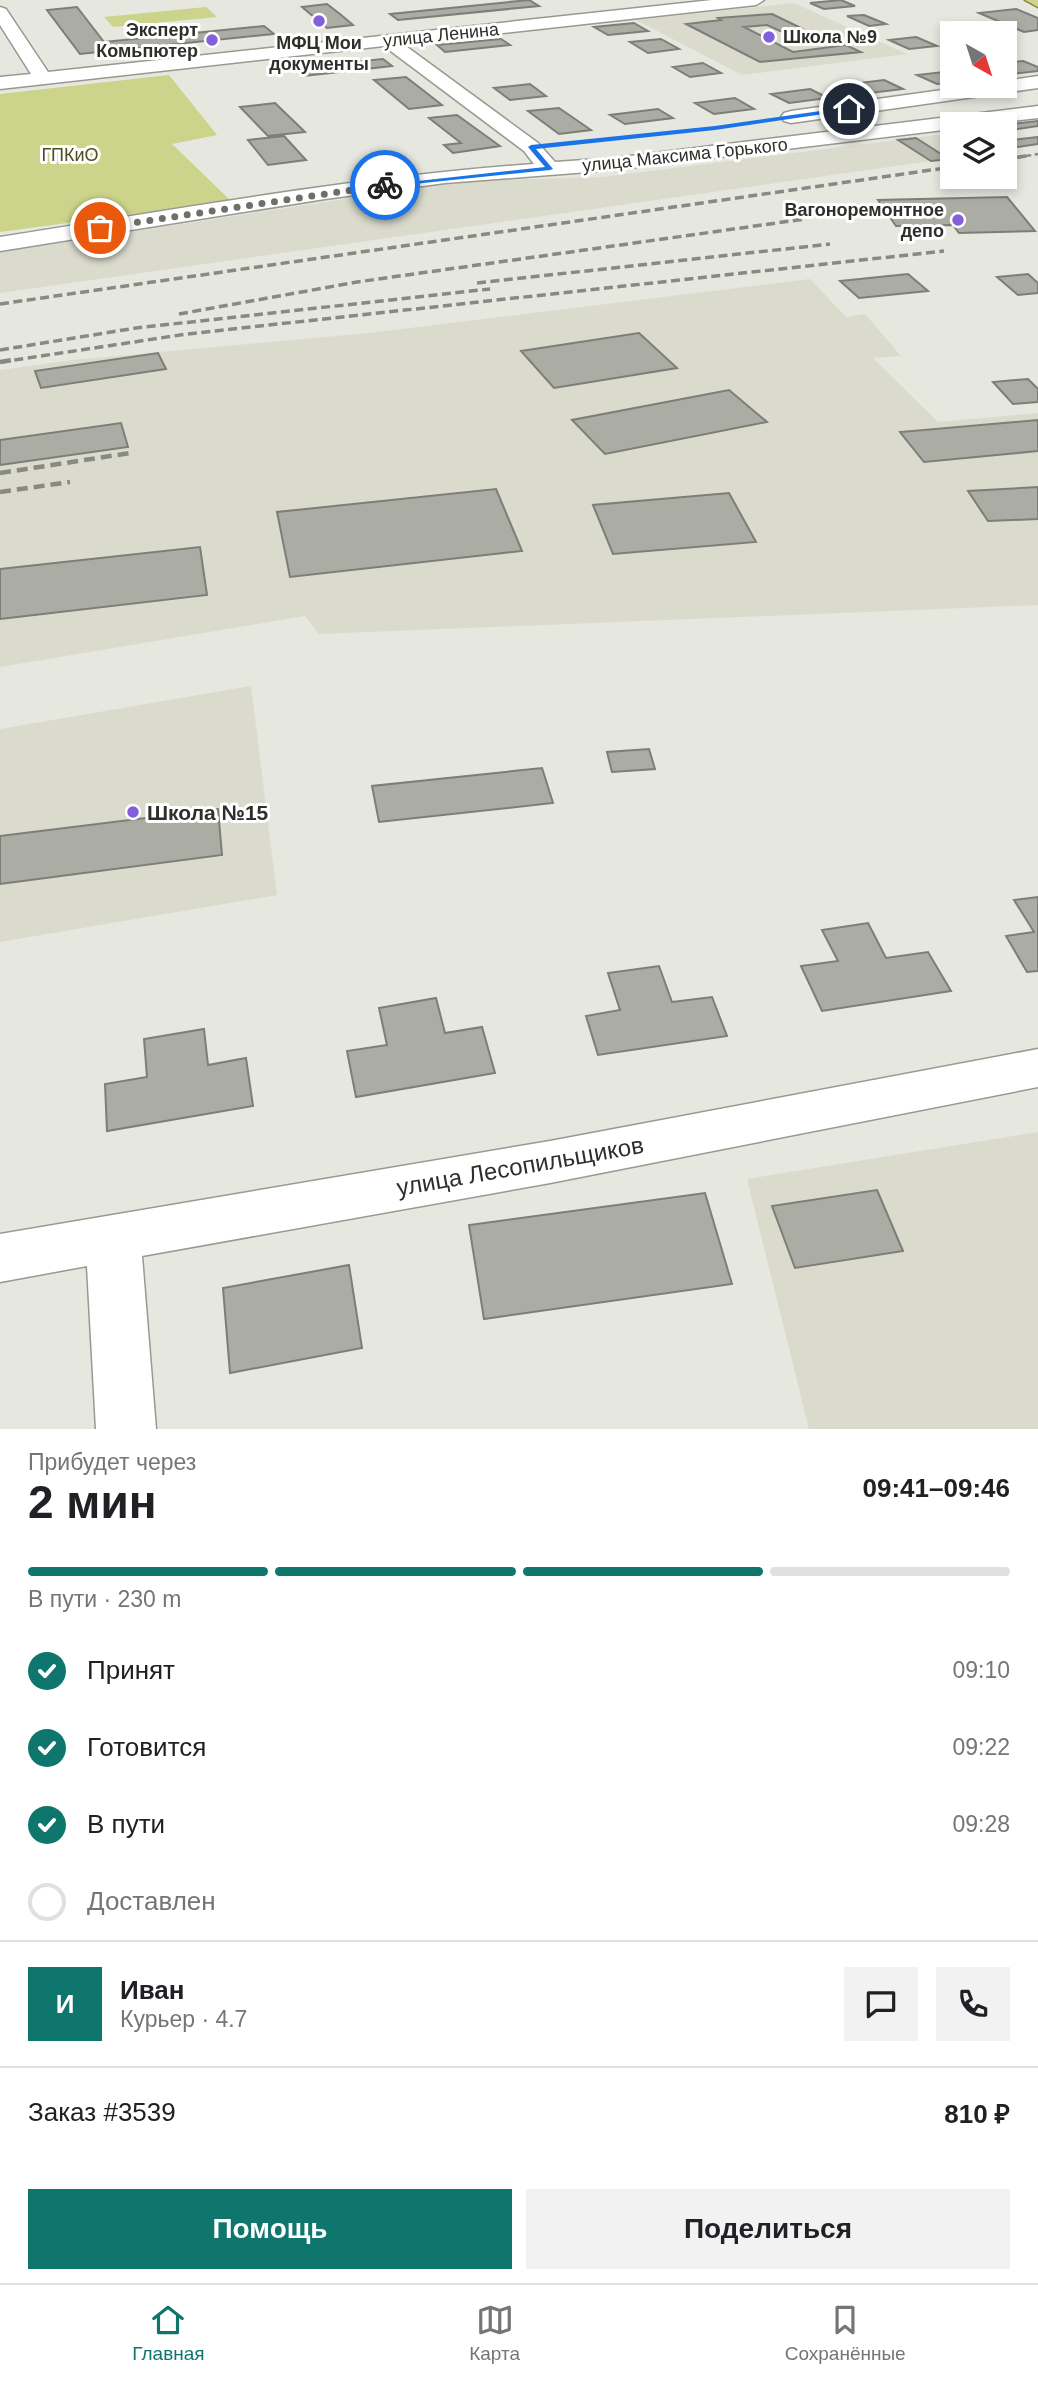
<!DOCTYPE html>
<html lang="ru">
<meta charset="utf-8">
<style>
body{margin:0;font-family:Helvetica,sans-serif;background:#f2f2f2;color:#202124;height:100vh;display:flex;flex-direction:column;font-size:26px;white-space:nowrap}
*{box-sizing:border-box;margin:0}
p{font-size:23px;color:#757577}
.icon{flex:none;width:38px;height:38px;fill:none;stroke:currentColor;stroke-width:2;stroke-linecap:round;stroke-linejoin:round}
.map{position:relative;height:1429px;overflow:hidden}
.details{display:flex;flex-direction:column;background:#fff;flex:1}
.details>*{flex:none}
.needle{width:46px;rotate:141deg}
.buttons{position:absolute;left:940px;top:21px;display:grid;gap:14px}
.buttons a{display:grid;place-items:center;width:77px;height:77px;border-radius:0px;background:#fff;box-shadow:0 4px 10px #0003;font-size:35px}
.pin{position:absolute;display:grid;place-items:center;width:60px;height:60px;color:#fff;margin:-30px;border:4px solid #fff;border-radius:50%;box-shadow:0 2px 7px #0007}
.courier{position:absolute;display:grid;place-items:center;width:70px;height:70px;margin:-35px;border:5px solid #1a73e8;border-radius:50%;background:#fff;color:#222;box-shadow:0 2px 9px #0007}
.summary em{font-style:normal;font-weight:600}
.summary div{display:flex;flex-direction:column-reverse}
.summary{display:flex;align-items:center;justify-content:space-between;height:119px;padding:0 28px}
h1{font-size:46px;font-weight:600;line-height:52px}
.bar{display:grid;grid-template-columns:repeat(4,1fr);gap:10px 7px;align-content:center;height:84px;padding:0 28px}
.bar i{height:9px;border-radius:5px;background:#e0e0e0}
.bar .on{background:#0f766e}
.bar p{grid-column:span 4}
.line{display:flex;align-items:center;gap:18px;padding:0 28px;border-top:2px solid #e0e0e0}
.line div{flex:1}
.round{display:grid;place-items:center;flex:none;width:74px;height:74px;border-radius:0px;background:#f2f2f2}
ol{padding:0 28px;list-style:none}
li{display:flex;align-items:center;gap:21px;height:77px}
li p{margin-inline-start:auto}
li .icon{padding:7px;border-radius:50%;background:#0f766e;color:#fff;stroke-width:4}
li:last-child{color:#757577}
li i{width:38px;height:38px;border:4px solid #e0e0e0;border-radius:50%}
.button{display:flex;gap:14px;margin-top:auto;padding:14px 28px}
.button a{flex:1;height:80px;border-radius:0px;background:#0f766e;color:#fff;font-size:28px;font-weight:600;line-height:80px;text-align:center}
.button a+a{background:#f2f2f2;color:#202124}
.dock{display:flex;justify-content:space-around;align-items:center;height:98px;border-top:2px solid #e0e0e0;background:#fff;font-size:19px;color:#757577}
.dock a{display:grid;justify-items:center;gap:4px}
.dock .on{color:#0f766e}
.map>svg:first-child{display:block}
.built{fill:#dadbcc}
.green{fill:#ccd38a}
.building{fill:#abaca4;stroke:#7d7e77;stroke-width:2}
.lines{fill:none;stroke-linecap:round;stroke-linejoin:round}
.minor-casing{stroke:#989991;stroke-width:3}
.major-casing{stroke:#83883a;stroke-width:3}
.minor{fill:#fff;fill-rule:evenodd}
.major{fill:#d0d58e;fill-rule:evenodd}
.rail-far2{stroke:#898983;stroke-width:2.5;stroke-dasharray:7 3.5;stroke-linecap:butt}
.rail-far1{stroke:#898983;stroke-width:3.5;stroke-dasharray:9 4.5;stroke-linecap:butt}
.rail{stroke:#898983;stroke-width:4.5;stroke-dasharray:11 6;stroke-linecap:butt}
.route{fill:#1a73e8}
.done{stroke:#6e6f6a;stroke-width:7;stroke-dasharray:0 12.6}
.poi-dot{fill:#8360db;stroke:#fff;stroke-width:2.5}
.labels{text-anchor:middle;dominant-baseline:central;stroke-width:6;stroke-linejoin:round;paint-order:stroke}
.far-poi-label{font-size:18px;font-weight:bold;fill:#2e2e2b;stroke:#fff;text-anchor:end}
.far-street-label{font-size:18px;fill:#2e2e2b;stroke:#fff}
.far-park-label{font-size:18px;fill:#4b4e24;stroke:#fff}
.poi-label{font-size:21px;font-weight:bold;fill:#2e2e2b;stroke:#fff;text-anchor:start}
.near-street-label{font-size:24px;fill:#2e2e2b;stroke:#fff}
</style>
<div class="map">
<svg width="1038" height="1429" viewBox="0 0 1038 1429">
<rect width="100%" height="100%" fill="#e6e7de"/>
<!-- built -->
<path class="built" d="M794,3L907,54L742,75L636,20Z
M952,133V158L0,293V252L462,181L603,177Z
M810,279L846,317L865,314L901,356L873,358L938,422L1038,413V605L319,634L305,616L0,667V370L73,360L369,333Z
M251,686L277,895L0,942V729Z
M1038,1132V1429H809L747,1179Z"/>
<!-- green -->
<path class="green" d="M206,7L217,17L113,27L104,17Z
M169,75L217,135L172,144L231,201L0,232V94Z"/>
<!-- building -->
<path class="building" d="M529,0L539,6L398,20L390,14Z
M841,0L855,6L824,9L810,3Z
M327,4L340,14L353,25L327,28L302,7Z
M77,7L104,42L264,26L274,34L80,54L47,10Z
M1016,9L1038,18V30L1024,32L979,13Z
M772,14L801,28L780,31L767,25L744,27L793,52L846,45L861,52L760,62L686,24L721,20L718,18Z
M864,15L886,24L869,26L847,16Z
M634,23L648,31L608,35L594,27Z
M916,37L937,46L909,49L889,40Z
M501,39L510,45L445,52L437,45Z
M661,39L679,49L648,53L630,42Z
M383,59L392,66L304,76L296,68Z
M1023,61L1038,67V71L1004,75V63Z
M703,63L721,73L690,77L673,67Z
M952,71V83L937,84L917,75Z
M406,77L442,105L409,109L374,80Z
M884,80L903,89L862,94L843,85Z
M530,84L546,96L510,100L494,88Z
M810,89L828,98L789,103L771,94Z
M735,98L754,109L714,114L695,103Z
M275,103L305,132L268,136L240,107Z
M559,108L591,130L559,134L528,111Z
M658,109L673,118L625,124L610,115Z
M457,115L500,146L453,153L444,145L461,143L429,118Z
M1038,121V126L1004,131V125Z
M284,136L306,160L268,165L248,140Z
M1038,137V144L1004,149V141Z
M916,138L949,159L931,161L898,140Z
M1007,197L1035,231L959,233L953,225L896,226L878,200Z
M908,274L928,291L859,298L840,281Z
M1028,274L1038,283V293L1018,295L997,277Z
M639,333L677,368L554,388L521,351Z
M158,353L166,369L41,388L35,371Z
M1028,379L1038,389V402L1013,404L993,382Z
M729,390L767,422L605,454L572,420Z
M1038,420V451L924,462L900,432Z
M121,423L128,447L0,465V440Z
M1038,487V519L988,521L968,491Z
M496,489L522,551L290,577L277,512Z
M729,493L756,542L613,554L593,505Z
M200,547L207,595L0,619V569Z
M649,749L655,769L612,772L607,752Z
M542,768L553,803L379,822L372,786Z
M218,809L222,855L0,884V836Z
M1038,897V971L1027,972L1006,936L1034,932L1014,900Z
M868,923L886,958L928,952L951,991L822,1011L801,966L838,961L822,930Z
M659,966L672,1002L712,997L727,1036L598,1055L586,1016L620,1010L608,973Z
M436,998L445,1033L482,1027L495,1073L356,1097L347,1051L387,1045L379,1008Z
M204,1029L208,1065L246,1058L253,1106L107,1131L105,1084L147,1077L144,1039Z
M877,1190L903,1251L795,1268L772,1206Z
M705,1193L732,1284L484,1319L469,1225Z
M349,1265L362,1348L230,1373L223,1288Z"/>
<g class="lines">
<defs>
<path id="minor" d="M712,0H764L756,5L403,44L538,143L555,162L614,158L1038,106V118L987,124H952V129L614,170L445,183L325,199L0,251V237C178,209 355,177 534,164L524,151L384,46L0,89V77L31,74L0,25V7L6,9L48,72Z
M1038,76V88L791,123L784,121L781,117L784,113L791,111L971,86H1004V81Z
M1038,1049V1087L550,1183L142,1256L156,1429H96L87,1266L0,1282V1234L550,1141Z"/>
<path id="major" d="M1025,0H1038V7Z"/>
</defs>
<!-- minor casing -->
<use href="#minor" class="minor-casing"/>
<!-- major casing -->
<use href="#major" class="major-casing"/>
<!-- minor -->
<use href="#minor" class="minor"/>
<!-- major -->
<use href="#major" class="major"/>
<!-- rail-far2 -->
<path class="rail-far2" d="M1014,158L1038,154"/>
<!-- rail-far1 -->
<path class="rail-far1" d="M1004,159L1026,156
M477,283L830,244
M0,304L952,167
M179,314L357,282L805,219
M0,350L136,328L490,289
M1,362L187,334L944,251"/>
<!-- rail -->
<path class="rail" d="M0,362L12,360
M0,473L130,453
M0,492L70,482"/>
</g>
<!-- route -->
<path class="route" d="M849,107L851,110L715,130L536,149L553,169L550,170L385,187L382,185L545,167L528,147L531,145L715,126Z"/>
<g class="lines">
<!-- done -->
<path class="done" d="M100,228L385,185"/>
</g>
<!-- markers -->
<g class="poi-dot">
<circle cx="319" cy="21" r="7"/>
<circle cx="769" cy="37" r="7"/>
<circle cx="212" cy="40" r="7"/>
<circle cx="958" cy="220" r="7"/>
<circle cx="133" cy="812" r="7"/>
</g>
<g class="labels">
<!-- far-poi labels -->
<g class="far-poi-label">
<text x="198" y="30">Эксперт<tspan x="198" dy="21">Комьпютер</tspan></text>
<text x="783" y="37" text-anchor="start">Школа №9</text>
<text x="319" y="43" text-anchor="middle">МФЦ Мои<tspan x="319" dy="21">документы</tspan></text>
<text x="944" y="210">Вагоноремонтное<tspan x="944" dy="21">депо</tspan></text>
</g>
<!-- far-street labels -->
<g class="far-street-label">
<text transform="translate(441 35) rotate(-6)">улица Ленина</text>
<text transform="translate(685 155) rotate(-6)">улица Максима Горького</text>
</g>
<!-- far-park labels -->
<g class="far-park-label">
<text x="70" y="155">ГПКиО</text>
</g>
<!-- poi labels -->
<g class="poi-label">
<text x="147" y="812">Школа №15</text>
</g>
<!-- near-street labels -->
<g class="near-street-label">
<text transform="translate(520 1166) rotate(-10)">улица Лесопильщиков</text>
</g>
</g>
</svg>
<div class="buttons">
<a><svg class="needle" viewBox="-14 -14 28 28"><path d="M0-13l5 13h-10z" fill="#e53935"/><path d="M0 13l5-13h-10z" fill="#757577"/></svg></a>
<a><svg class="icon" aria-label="layers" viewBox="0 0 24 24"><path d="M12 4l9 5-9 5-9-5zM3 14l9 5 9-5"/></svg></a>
</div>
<div class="pin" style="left:100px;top:228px;background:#ea580c"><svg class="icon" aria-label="bag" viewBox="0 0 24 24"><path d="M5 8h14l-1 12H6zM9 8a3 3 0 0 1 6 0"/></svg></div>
<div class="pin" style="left:849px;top:109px;background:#1f2937"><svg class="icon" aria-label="home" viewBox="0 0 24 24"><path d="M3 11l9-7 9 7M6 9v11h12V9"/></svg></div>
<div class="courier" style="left:385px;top:185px"><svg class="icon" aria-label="bike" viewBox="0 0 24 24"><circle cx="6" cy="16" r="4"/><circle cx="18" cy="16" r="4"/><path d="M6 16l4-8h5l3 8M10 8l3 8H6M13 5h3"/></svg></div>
</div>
<section class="details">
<div class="summary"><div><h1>2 мин</h1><p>Прибудет через</p></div><em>09:41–09:46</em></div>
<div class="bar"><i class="on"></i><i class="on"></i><i class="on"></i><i></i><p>В пути · 230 m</p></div>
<ol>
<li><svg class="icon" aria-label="check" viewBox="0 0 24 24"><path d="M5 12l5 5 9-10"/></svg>Принят<p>09:10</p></li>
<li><svg class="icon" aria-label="check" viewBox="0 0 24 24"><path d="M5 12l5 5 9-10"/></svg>Готовится<p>09:22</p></li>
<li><svg class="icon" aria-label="check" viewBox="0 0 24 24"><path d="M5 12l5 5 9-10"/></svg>В пути<p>09:28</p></li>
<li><i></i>Доставлен</li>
</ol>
<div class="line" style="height:126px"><b class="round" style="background:#0f766e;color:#fff">И</b><div><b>Иван</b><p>Курьер · 4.7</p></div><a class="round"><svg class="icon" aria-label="chat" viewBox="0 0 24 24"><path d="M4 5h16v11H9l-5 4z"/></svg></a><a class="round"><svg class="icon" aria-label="phone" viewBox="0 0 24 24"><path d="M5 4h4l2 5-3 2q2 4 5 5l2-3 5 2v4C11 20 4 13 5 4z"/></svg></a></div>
<div class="line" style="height:91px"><div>Заказ #3539</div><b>810 ₽</b></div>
<div class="button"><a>Помощь</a><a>Поделиться</a></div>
</section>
<nav class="dock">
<a class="on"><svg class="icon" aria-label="home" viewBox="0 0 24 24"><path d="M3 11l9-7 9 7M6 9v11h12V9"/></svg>Главная</a>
<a><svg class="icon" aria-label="map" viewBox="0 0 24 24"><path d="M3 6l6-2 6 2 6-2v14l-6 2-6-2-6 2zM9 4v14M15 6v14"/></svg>Карта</a>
<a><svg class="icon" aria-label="saved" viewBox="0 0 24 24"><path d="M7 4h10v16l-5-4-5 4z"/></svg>Сохранённые</a>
</nav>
